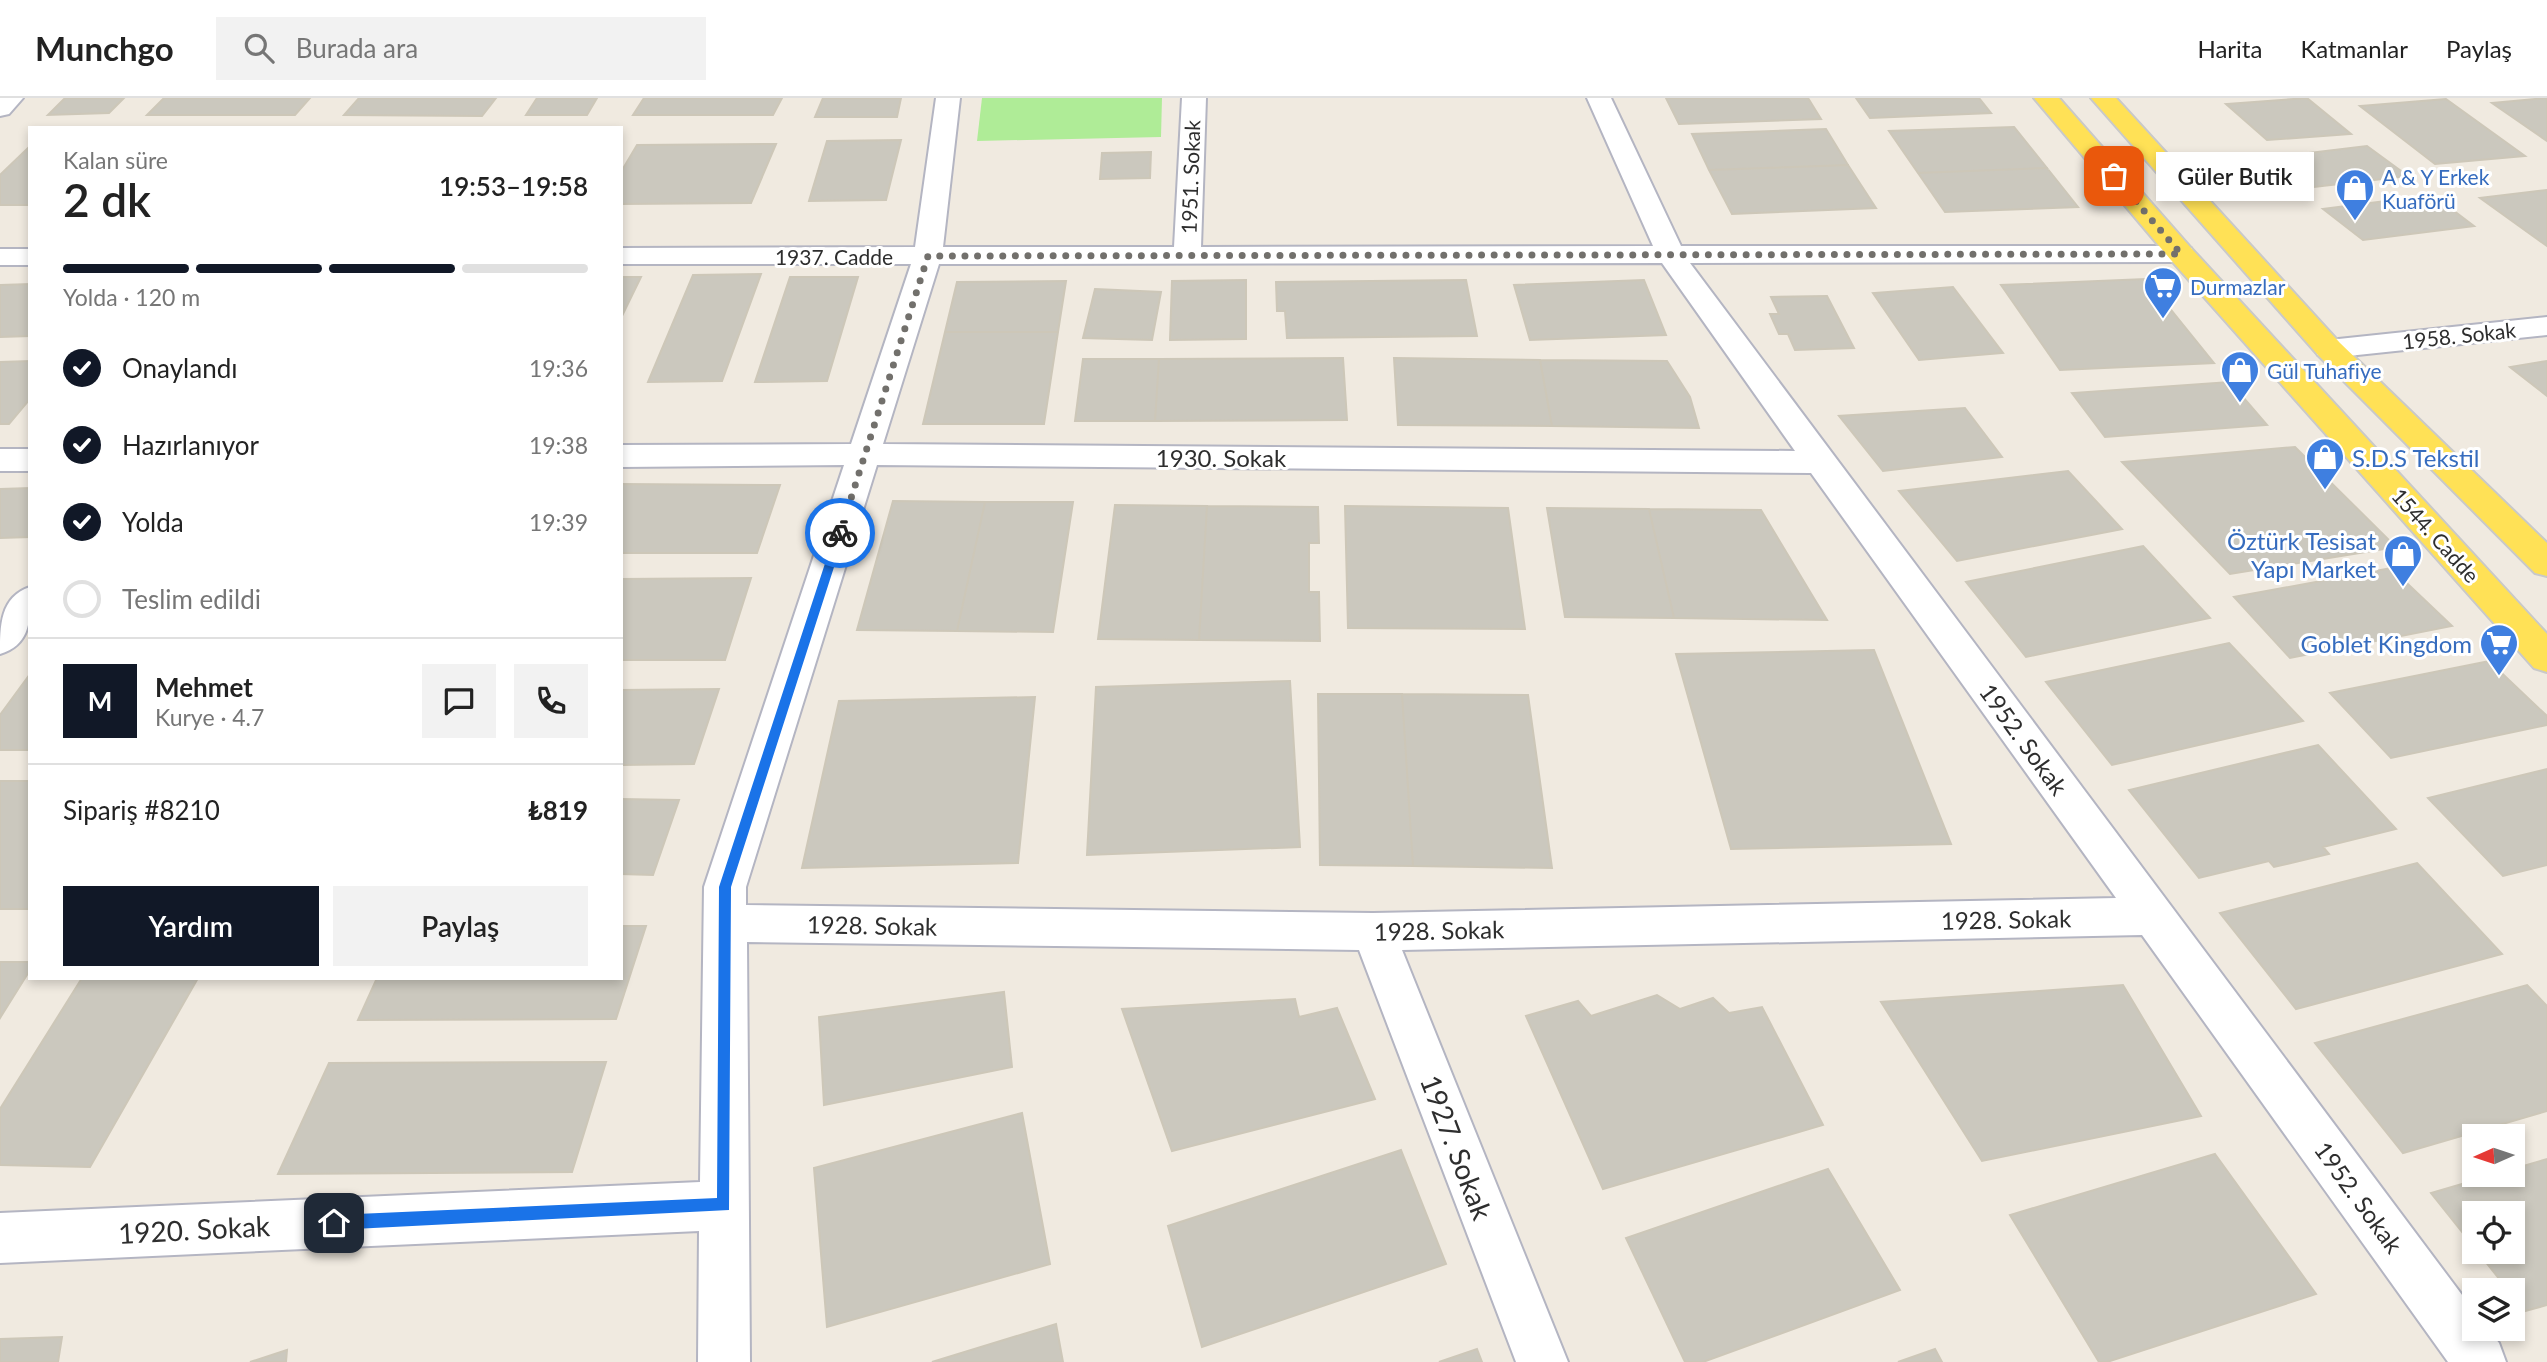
<!DOCTYPE html>
<html lang="tr">
<meta charset="utf-8">
<style>
body{margin:0;font-family:Lato,sans-serif;background:#f2f2f2;color:#222;height:100vh;display:flex;flex-direction:column;font-size:26px;white-space:nowrap}
*{box-sizing:border-box;margin:0}
p{font-size:23px;color:#767676}
.icon{flex:none;width:38px;height:38px;fill:none;stroke:currentColor;stroke-width:2;stroke-linecap:round;stroke-linejoin:round}
.map{position:relative;flex:1;overflow:hidden}
.side{position:absolute;left:28px;top:28px;width:595px;height:854px;display:flex;flex-direction:column;background:#fff;border-radius:0px;box-shadow:0 4px 10px #0003}
.side>*{flex:none}
.needle{width:46px;rotate:267deg}
.fabs{position:absolute;left:2462px;top:1026px;display:grid;gap:14px}
.fabs a{display:grid;place-items:center;width:63px;height:63px;border-radius:0px;background:#fff;box-shadow:0 4px 10px #0003;font-size:35px}
.pin{position:absolute;display:grid;place-items:center;width:60px;height:60px;color:#fff;margin:-30px;border-radius:14px;box-shadow:0 4px 10px #0006}
.courier{position:absolute;display:grid;place-items:center;width:70px;height:70px;margin:-35px;border:5px solid #1a73e8;border-radius:50%;background:#fff;color:#222;box-shadow:0 2px 9px #0007}
.bubble{position:absolute;height:49px;border-radius:0px;background:#fff;box-shadow:0 4px 10px #0003;font-size:23px;font-weight:600;line-height:49px;text-align:center}
.overview em{font-style:normal;font-weight:600}
.overview div{display:flex;flex-direction:column-reverse}
.overview{display:flex;align-items:center;justify-content:space-between;height:119px;padding:0 35px}
h1{font-size:46px;font-weight:600;line-height:52px}
.bar{display:grid;grid-template-columns:repeat(4,1fr);gap:10px 7px;align-content:center;height:84px;padding:0 35px}
.bar i{height:9px;border-radius:5px;background:#e0e0e0}
.bar .active{background:#111827}
.bar p{grid-column:span 4}
.line{display:flex;align-items:center;gap:18px;padding:0 35px;border-top:2px solid #e0e0e0}
.line div{flex:1}
.round{display:grid;place-items:center;flex:none;width:74px;height:74px;border-radius:0px;background:#f2f2f2}
ol{padding:0 35px;list-style:none}
li{display:flex;align-items:center;gap:21px;height:77px}
li p{margin-inline-start:auto}
li .icon{padding:7px;border-radius:50%;background:#111827;color:#fff;stroke-width:4}
li:last-child{color:#767676}
li i{width:38px;height:38px;border:4px solid #e0e0e0;border-radius:50%}
.cta{display:flex;gap:14px;margin-top:auto;padding:14px 35px}
.cta a{flex:1;height:80px;border-radius:0px;background:#111827;color:#fff;font-size:28px;font-weight:600;line-height:80px;text-align:center}
.cta a+a{background:#f2f2f2;color:#222}
header{display:flex;align-items:center;gap:42px;box-sizing:border-box;height:98px;padding:0 35px;background:#fff;border-bottom:2px solid #e0e0e0}
header strong{font-size:33px}
nav{display:flex;gap:38px;margin-inline-start:auto;font-size:24px}
.search{width:490px;height:63px;background:#f2f2f2;display:flex;align-items:center;gap:18px;box-sizing:border-box;padding:0 24px;border-radius:0px;color:#767676;font-size:26px}
.map>svg:first-child{display:block}
.green{fill:#afec97}
.building{fill:#cbc8be;stroke:#cdc7b8;stroke-width:2}
.lines{fill:none;stroke-linecap:round;stroke-linejoin:round}
.minor-casing{stroke:#b4b5c2;stroke-width:4}
.major-casing{stroke:#c9c9c9;stroke-width:4}
.minor{fill:#fff;fill-rule:evenodd}
.major{fill:#ffe156;fill-rule:evenodd}
.route{fill:#1a73e8}
.done{stroke:#72706c;stroke-width:7;stroke-dasharray:0 12.6}
.labels{text-anchor:middle;dominant-baseline:central;stroke-width:6;stroke-linejoin:round;paint-order:stroke}
.far-shop-label{font-size:21px;fill:#366cbe;stroke:#fff;text-anchor:start}
.far-street-label{font-size:21px;fill:#2e2e2e;stroke:#fff}
.street-label{font-size:24px;fill:#2e2e2e;stroke:#fff}
.shop-label{font-size:24px;fill:#366cbe;stroke:#fff;text-anchor:end}
.near-street-label{font-size:28px;fill:#2e2e2e;stroke:#fff}
</style>
<header>
<strong>Munchgo</strong>
<div class="search"><svg class="icon" aria-label="search" viewBox="0 0 24 24"><circle cx="10" cy="10" r="6"/><path d="M15 15l6 6"/></svg>Burada ara</div>
<nav><a>Harita</a><a>Katmanlar</a><a>Paylaş</a></nav>
</header>
<div class="map">
<svg width="2547" height="1264" viewBox="0 0 2547 1264">
<rect width="100%" height="100%" fill="#f0eae0"/>
<!-- green -->
<path class="green" d="M982,0H1162L1161,39L977,43Z"/>
<!-- building -->
<path class="building" d="M65,0H124L109,15L48,17Z
M164,0H310L295,17H147Z
M359,0H496L482,18L344,17Z
M537,0H597L587,17H526Z
M644,0H782L773,17H633Z
M823,0H901L897,19H815Z
M1666,0H1808L1821,21L1679,26Z
M1856,0H1979L1991,15L1870,20Z
M2307,0L2351,36L2267,42L2226,6Z
M2547,0V43L2492,5L2546,0Z
M2446,1L2525,58L2435,66L2360,8Z
M2014,29L2047,70L1918,75L1889,33Z
M1826,31L1848,67L1709,72L1692,36Z
M901,42L886,102L809,103L827,43Z
M776,46L751,105L621,106V74L637,47Z
M30,48V107H0V77Z
M2367,48L2408,78L2314,89L2275,59Z
M1151,54L1150,80L1100,81L1102,55Z
M1848,67L1876,110L1732,116L1709,72Z
M2047,70L2078,109L1945,114L1918,75Z
M2547,92V148L2480,100Z
M2433,97L2474,128L2363,142L2323,111Z
M761,176L722,283L648,284L693,177Z
M621,179H641L621,220Z
M790,179H858L827,283L755,284Z
M2146,181L2214,265L2060,272L2001,187Z
M1246,182V241L1170,242L1172,183Z
M1466,182L1477,238L1287,240L1285,213H1277L1276,184Z
M1644,182L1666,237L1530,242L1514,187Z
M1066,183L1058,234H945L957,184Z
M30,186V238L0,239V187Z
M1953,189L2003,255L1919,262L1873,195Z
M1095,191L1161,194L1152,242L1083,240Z
M1827,198L1854,250L1795,252L1788,236H1779L1770,216H1779L1771,199Z
M945,234H1058L1044,326H923Z
M1343,260L1347,322L1155,323L1159,261Z
M1394,260L1540,262L1552,328L1398,327Z
M1083,261H1159L1155,323H1075Z
M1540,262L1667,263L1690,299L1699,330L1552,328Z
M30,263V301L9,326H0V264Z
M2547,263V298L2510,269Z
M2230,284L2267,327L2105,339L2072,295Z
M1965,310L2002,359L1883,373L1839,318Z
M2295,349L2396,449L2230,476L2122,364Z
M2068,373L2122,431L1957,463L1899,393Z
M621,386L780,387L757,455H621Z
M30,390V439L0,440V391Z
M893,403L985,404L957,533L857,532Z
M985,404H1073L1053,534L957,533Z
M1115,407L1207,408L1199,542L1098,541Z
M1207,408L1318,409L1319,445H1309V494H1319L1320,543L1199,542Z
M1345,408L1508,410L1525,531L1348,530Z
M1547,410L1649,411L1674,520L1565,519Z
M1649,411L1761,412L1827,522L1674,520Z
M2143,448L2210,520L2026,559L1966,484Z
M2391,470L2452,528L2290,560L2234,499Z
M751,480L725,562H621V481Z
M2229,545L2303,623L2112,667L2046,584Z
M1874,552L1951,746L1731,751L1676,556Z
M2489,563L2547,618V627L2391,660L2330,595Z
M30,576V652H0V617Z
M1290,583L1300,749L1087,757L1096,589Z
M719,591L694,666L621,667V592Z
M1318,596H1402L1413,768L1320,767Z
M1402,596L1528,597L1552,770L1413,768Z
M1035,599L1018,765L802,770L839,603Z
M2318,647L2396,731L2323,749L2329,756L2274,769L2269,763L2199,780L2129,692Z
M2547,671V767L2503,778L2428,700Z
M0,683H30V811H0Z
M621,701L679,702L653,777L621,776Z
M2417,765L2502,856L2296,911L2220,815Z
M621,828H646L616,921L358,922L377,880H621Z
M0,864H30V872L0,920Z
M82,880H198L90,1069L0,1067V1011Z
M2123,887L2201,1018L1982,1063L1881,904Z
M2527,887L2547,908V1013L2403,1055L2315,945Z
M1004,894L1012,969L824,1007L819,919Z
M1657,897L1680,911L1713,900L1729,915L1762,909L1823,1027L1603,1091L1526,918L1578,903L1591,918Z
M1295,901L1299,919L1337,910L1375,1001L1172,1053L1122,911Z
M606,964L572,1074L278,1076L329,965Z
M1022,1015L1050,1166L827,1229L814,1070Z
M1401,1052L1446,1166L1202,1249L1168,1128Z
M2215,1056L2316,1196L2107,1264H2099L2010,1117Z
M2547,1061V1207L2525,1213L2513,1198V1192H2508L2477,1153H2513V1115H2474V1149L2431,1095L2496,1076H2513V1071Z
M1828,1071L1900,1192L1703,1264H1685L1626,1140Z
M1056,1226L1063,1264H932Z
M62,1239L58,1264H0V1241Z
M1477,1251L1482,1264H1439Z
M1935,1251L1942,1264H1898Z
M287,1252L286,1264H250Z"/>
<g class="lines">
<defs>
<path id="minor" d="M0,0H23L9,16L0,18Z
M936,0H960L943,149H1174L1182,0H1206L1201,149L1653,148L1587,0H1611L1681,148H2181L2191,150L2195,156L2191,162L2181,164L1690,165L2474,1213V1230H2487L2499,1245L2506,1264H2448L2142,837L1402,852L1568,1264H1516L1359,852L747,844L750,1264H698L699,1133L0,1165V1115L700,1084L704,789L844,367L621,369V347L851,346L911,166H621V150L915,149ZM1662,165L1795,353L883,346L939,166ZM877,367L1811,375L2116,800L1373,815L746,807V789Z
M0,151H30V167H0Z
M2547,219V237L2329,260L2318,257L2314,251L2318,245L2329,242Z
M0,351H30V373H0Z
M30,489C30,518 33,546 0,556C0,528 0,499 30,489Z"/>
<path id="major" d="M2034,0H2059L2191,150L2547,536V574L2534,570L2171,162Z
M2091,0H2116L2340,245L2547,445V478L2535,475L2318,257Z"/>
</defs>
<!-- minor casing -->
<use href="#minor" class="minor-casing"/>
<!-- major casing -->
<use href="#major" class="major-casing"/>
<!-- minor -->
<use href="#minor" class="minor"/>
<!-- major -->
<use href="#major" class="major"/>
</g>
<!-- route -->
<path class="route" d="M840,432L845,435L731,789L729,1112L334,1132L329,1130L327,1125L329,1120L334,1117L717,1100L719,789L835,435Z"/>
<g class="lines">
<!-- done -->
<path class="done" d="M840,435L928,158L2181,156L2114,78"/>
</g>
<!-- icons -->
<defs>
<symbol id="shop-pin" viewBox="-11 -11 22 30"><path d="M0 17L-7.5 6A9.5 9.5 0 1 1 7.5 6Z" fill="#3f7fe0" stroke="#fff"/><path d="M-5-2.5h2.3a2.7 3.5 0 0 1 5.4 0H5L5.5 6h-11ZM-1.5-2.5h3a1.5 2.3 0 0 0-3 0Z" fill="#fff"/></symbol>
<symbol id="supermarket-pin" viewBox="-11 -11 22 30"><path d="M0 17L-7.5 6A9.5 9.5 0 1 1 7.5 6Z" fill="#3f7fe0" stroke="#fff"/><path d="M-6-5.5h2.5l.6 2H6L4.5 2H-2.5L-4.4-4H-6ZM-1.5 3.2a1.3 1.3 0 1 0 .1 0ZM3 3.2a1.3 1.3 0 1 0 .1 0Z" fill="#fff"/></symbol>
</defs>
<g fill-rule="evenodd">
<use href="#shop-pin" x="2333" y="68" width="44" height="60"/>
<use href="#supermarket-pin" x="2141" y="166" width="44" height="60"/>
<use href="#shop-pin" x="2218" y="250" width="44" height="60"/>
<use href="#shop-pin" x="2303" y="337" width="44" height="60"/>
<use href="#shop-pin" x="2381" y="434" width="44" height="60"/>
<use href="#supermarket-pin" x="2477" y="523" width="44" height="60"/>
</g>
<g class="labels">
<!-- far-shop labels -->
<g class="far-shop-label">
<text x="2382" y="78">A &amp; Y Erkek<tspan x="2382" dy="24">Kuaförü</tspan></text>
<text x="2190" y="188">Durmazlar</text>
<text x="2267" y="272">Gül Tuhafiye</text>
</g>
<!-- far-street labels -->
<g class="far-street-label">
<text transform="translate(1190 79) rotate(-88)">1951. Sokak</text>
<text x="834" y="158">1937. Cadde</text>
<text transform="translate(2459 237) rotate(-6)">1958. Sokak</text>
<text transform="translate(2436 437) rotate(48)">1544. Cadde</text>
</g>
<!-- street labels -->
<g class="street-label">
<text x="1221" y="359">1930. Sokak</text>
<text transform="translate(2024 641) rotate(54)">1952. Sokak</text>
<text transform="translate(2006 821) rotate(-1)">1928. Sokak</text>
<text transform="translate(872 827) rotate(1)">1928. Sokak</text>
<text transform="translate(1439 832) rotate(-1)">1928. Sokak</text>
<text transform="translate(2359 1099) rotate(54)">1952. Sokak</text>
</g>
<!-- shop labels -->
<g class="shop-label">
<text x="2352" y="359" text-anchor="start">S.D.S Tekstil</text>
<text x="2376" y="442">Öztürk Tesisat<tspan x="2376" dy="28">Yapı Market</tspan></text>
<text x="2472" y="545">Goblet Kingdom</text>
</g>
<!-- near-street labels -->
<g class="near-street-label">
<text transform="translate(1457 1049) rotate(69)">1927. Sokak</text>
<text transform="translate(194 1131) rotate(-3)">1920. Sokak</text>
</g>
</g>
</svg>
<div class="fabs">
<a><svg class="needle" viewBox="-14 -14 28 28"><path d="M0-13l5 13h-10z" fill="#e53935"/><path d="M0 13l5-13h-10z" fill="#767676"/></svg></a>
<a><svg class="icon" aria-label="locate" viewBox="0 0 24 24"><circle cx="12" cy="12" r="6"/><path d="M12 2v4M12 18v4M2 12h4M18 12h4"/></svg></a>
<a><svg class="icon" aria-label="layers" viewBox="0 0 24 24"><path d="M12 4l9 5-9 5-9-5zM3 14l9 5 9-5"/></svg></a>
</div>
<div class="pin" style="left:2114px;top:78px;background:#ea580c"><svg class="icon" aria-label="bag" viewBox="0 0 24 24"><path d="M5 8h14l-1 12H6zM9 8a3 3 0 0 1 6 0"/></svg></div>
<div class="pin" style="left:334px;top:1125px;background:#1f2937"><svg class="icon" aria-label="home" viewBox="0 0 24 24"><path d="M3 11l9-7 9 7M6 9v11h12V9"/></svg></div>
<div class="courier" style="left:840px;top:435px"><svg class="icon" aria-label="bike" viewBox="0 0 24 24"><circle cx="6" cy="16" r="4"/><circle cx="18" cy="16" r="4"/><path d="M6 16l4-8h5l3 8M10 8l3 8H6M13 5h3"/></svg></div>
<div class="bubble" style="left:2156px;top:54px;width:158px">Güler Butik</div>
<section class="side">
<div class="overview"><div><h1>2 dk</h1><p>Kalan süre</p></div><em>19:53–19:58</em></div>
<div class="bar"><i class="active"></i><i class="active"></i><i class="active"></i><i></i><p>Yolda · 120 m</p></div>
<ol>
<li><svg class="icon" aria-label="check" viewBox="0 0 24 24"><path d="M5 12l5 5 9-10"/></svg>Onaylandı<p>19:36</p></li>
<li><svg class="icon" aria-label="check" viewBox="0 0 24 24"><path d="M5 12l5 5 9-10"/></svg>Hazırlanıyor<p>19:38</p></li>
<li><svg class="icon" aria-label="check" viewBox="0 0 24 24"><path d="M5 12l5 5 9-10"/></svg>Yolda<p>19:39</p></li>
<li><i></i>Teslim edildi</li>
</ol>
<div class="line" style="height:126px"><b class="round" style="background:#111827;color:#fff">M</b><div><b>Mehmet</b><p>Kurye · 4.7</p></div><a class="round"><svg class="icon" aria-label="chat" viewBox="0 0 24 24"><path d="M4 5h16v11H9l-5 4z"/></svg></a><a class="round"><svg class="icon" aria-label="phone" viewBox="0 0 24 24"><path d="M5 4h4l2 5-3 2q2 4 5 5l2-3 5 2v4C11 20 4 13 5 4z"/></svg></a></div>
<div class="line" style="height:91px"><div>Sipariş #8210</div><b>₺819</b></div>
<div class="cta"><a>Yardım</a><a>Paylaş</a></div>
</section>
</div>
